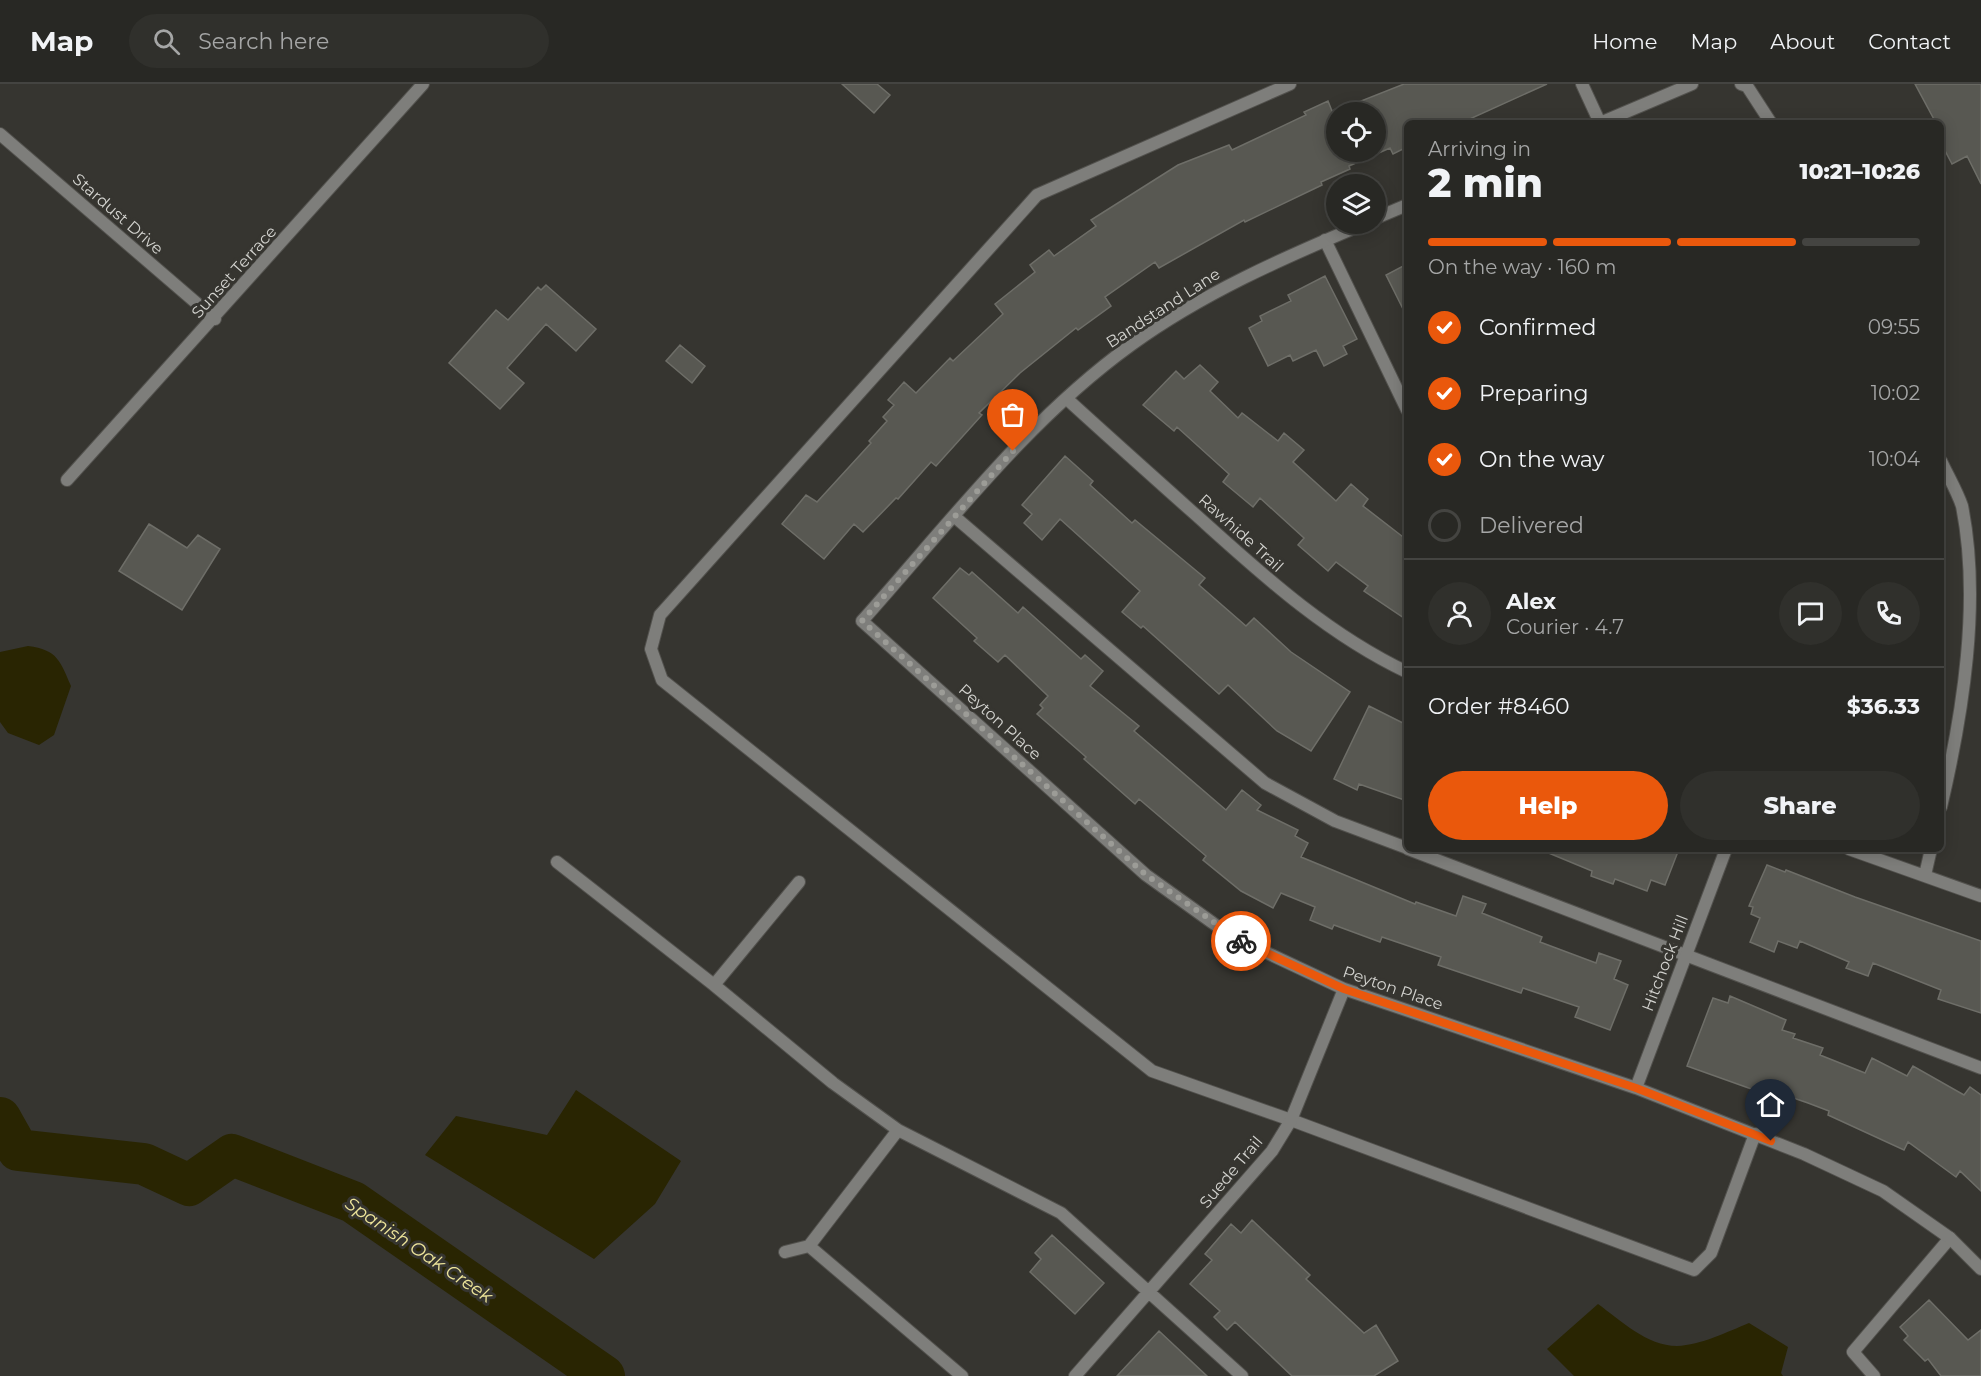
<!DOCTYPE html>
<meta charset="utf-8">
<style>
body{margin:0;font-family:Montserrat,sans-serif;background:#30302c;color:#f1f3f6;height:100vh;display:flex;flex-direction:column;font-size:22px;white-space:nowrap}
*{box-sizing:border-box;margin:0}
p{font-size:20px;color:#a5a6a6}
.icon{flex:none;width:33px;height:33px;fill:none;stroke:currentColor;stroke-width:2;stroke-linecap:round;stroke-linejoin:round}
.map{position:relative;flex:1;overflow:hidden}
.side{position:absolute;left:1404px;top:36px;width:540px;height:732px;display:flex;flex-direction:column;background:#282824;border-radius:9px;box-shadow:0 3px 15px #0003,0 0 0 2px #444441}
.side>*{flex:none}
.tools{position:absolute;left:1326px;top:18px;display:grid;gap:12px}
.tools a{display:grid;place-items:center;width:60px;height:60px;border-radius:50%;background:#282824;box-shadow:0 3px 15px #0003,0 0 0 2px #444441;font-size:30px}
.pin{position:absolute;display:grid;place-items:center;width:51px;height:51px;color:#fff;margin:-62px -26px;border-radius:50% 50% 50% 0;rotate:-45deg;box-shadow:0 0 6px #0007}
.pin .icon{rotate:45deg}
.courier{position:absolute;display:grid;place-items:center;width:60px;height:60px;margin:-30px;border:4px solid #ea580c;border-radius:50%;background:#fff;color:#222;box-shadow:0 2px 8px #0007}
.head em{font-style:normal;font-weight:800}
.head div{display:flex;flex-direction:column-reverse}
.head{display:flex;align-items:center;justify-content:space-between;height:102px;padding:0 24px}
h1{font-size:39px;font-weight:800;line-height:45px}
.bar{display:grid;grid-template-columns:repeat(4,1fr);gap:9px 6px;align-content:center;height:72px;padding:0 24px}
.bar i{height:8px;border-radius:4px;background:#444441}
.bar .selected{background:#ea580c}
.bar p{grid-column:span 4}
.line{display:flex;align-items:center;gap:15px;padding:0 24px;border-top:2px solid #444441}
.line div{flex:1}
.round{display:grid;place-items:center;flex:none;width:63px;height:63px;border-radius:32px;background:#30302c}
ol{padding:0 24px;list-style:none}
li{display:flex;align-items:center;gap:18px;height:66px}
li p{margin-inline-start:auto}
li .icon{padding:6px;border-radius:50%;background:#ea580c;color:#fff;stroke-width:4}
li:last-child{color:#a5a6a6}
li i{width:33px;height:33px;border:3px solid #444441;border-radius:50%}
.primary-button{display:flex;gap:12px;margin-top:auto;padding:12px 24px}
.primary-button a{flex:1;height:69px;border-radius:36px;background:#ea580c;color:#fff;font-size:24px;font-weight:800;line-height:69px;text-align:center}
.primary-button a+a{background:#30302c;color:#f1f3f6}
header{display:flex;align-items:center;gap:36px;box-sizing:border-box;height:84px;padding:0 30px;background:#282824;border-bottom:2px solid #444441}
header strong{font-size:28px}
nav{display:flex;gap:33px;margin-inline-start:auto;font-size:21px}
.search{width:420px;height:54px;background:#30302c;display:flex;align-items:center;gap:15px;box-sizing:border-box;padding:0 21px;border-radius:33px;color:#a5a6a6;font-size:22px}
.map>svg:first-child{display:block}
.water{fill:#292502}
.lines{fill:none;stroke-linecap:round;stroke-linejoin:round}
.river{stroke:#292502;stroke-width:42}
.building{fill:#585852;stroke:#6e6e68;stroke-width:1.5;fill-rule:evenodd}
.service-casing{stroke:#52514d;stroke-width:14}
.minor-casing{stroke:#52514d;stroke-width:14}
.service{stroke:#7e7e7b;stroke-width:12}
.minor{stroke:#7e7e7b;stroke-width:12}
.done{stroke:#9c9c97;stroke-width:6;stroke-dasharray:0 10.8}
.route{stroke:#ea580c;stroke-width:8}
.labels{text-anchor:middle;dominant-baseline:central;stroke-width:6;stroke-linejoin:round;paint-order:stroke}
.street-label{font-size:16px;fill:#d3d3cf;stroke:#363530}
.water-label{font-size:18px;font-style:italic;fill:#eee59a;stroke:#363530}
</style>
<header>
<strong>Map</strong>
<div class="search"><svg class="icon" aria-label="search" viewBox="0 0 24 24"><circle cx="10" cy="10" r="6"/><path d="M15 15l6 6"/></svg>Search here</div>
<nav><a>Home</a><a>Map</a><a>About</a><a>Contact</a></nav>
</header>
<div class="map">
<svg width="1981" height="1292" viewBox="0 0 1981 1292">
<rect width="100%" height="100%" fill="#363530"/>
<!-- water -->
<path class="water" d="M28,562C58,566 60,577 71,602L54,651L39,661L8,649L0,638V568Z
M576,1006L681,1077L655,1120L594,1175L425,1071L456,1032L547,1051Z
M1598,1220C1620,1236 1647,1262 1677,1262C1701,1261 1727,1248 1749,1239L1788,1263L1781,1289L1783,1292H1574L1547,1265Z"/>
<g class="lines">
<!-- river -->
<path class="river" d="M0,1034L18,1066L144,1080L189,1101L232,1071L353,1118L604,1292"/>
</g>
<!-- building -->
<path class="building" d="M842,0H877L890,11L874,29Z
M1404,0H1547L1461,39H1407V63L1393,70L1390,64L1349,82L1350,85L1321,98L1322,101L1245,138L1244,136L1159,184L1155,178L1105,213L1111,222L1078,246L1076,244L1020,289L979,329L982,331L936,382L931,378L898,415L896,414L863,448L854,440L824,475L782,440L806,411L817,418L871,359L869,357L887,337L883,333L894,321L888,316L904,298L916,309L950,274L953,277L1003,230L995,220L1035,188L1030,181L1049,166L1054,172L1096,142L1091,136L1178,81L1229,61L1232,66L1306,31L1304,28L1328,17L1332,27L1336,25V27ZM1336,28H1376V68H1336Z
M1915,0H1981V100L1967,72L1952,80L1941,59V39H1936Z
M1407,180V233L1386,191Z
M1325,192L1357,255L1343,262L1347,270L1324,282L1316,266L1293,277L1290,271L1268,282L1249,244L1262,237L1260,232L1291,217L1288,211Z
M546,201L596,245L576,267L546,240L507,284L524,299L500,325L449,279L496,226L508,236L538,203L541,206Z
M680,261L705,282L692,299L666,277Z
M1200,281L1218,298L1210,307L1238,334L1242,329L1278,357L1284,349L1304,366L1293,378L1336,417L1351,400L1368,415L1363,422L1407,456V536L1364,507L1368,502L1336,478L1328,487L1298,461L1304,454L1260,414L1253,423L1223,398L1229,390L1177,343L1174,347L1143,321L1176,287L1184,295Z
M1065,372L1093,397L1090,401L1132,439L1135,436L1205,494L1199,501L1246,542L1254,534L1291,568L1350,608L1311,667L1277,647L1228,601L1219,610L1143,542L1141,544L1122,528L1140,507L1060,435L1042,456L1024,439L1032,430L1022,421Z
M149,440L187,464L198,451L220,465L182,526L119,487Z
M960,484L969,491L972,488L1018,529L1023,523L1081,575L1085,571L1103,587L1090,602L1139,642L1134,647L1226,726L1242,706L1261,721L1257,726L1298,746L1295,752L1308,759L1301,773L1415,820L1416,818L1456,832L1463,812L1486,820L1482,829L1542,853L1540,858L1596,879L1599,869L1621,877L1614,895L1628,901L1610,946L1575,933L1579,923L1523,904L1521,909L1438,881L1441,873L1382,853L1380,858L1334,841L1332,845L1310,836L1315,823L1281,809L1273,824L1241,807L1203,776L1206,772L1139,715L1135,720L1084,675L1086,673L1037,630L1043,624L1040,621L1048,612L1005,571L998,578L974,557L977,554L933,514Z
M1369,622L1407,641V717L1359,700L1357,706L1334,695Z
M1539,765H1679L1665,801L1651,796L1647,807L1615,795L1613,800L1591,792L1592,787Z
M1767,781L1785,788L1786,786L1855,813L1981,857V929L1938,915L1941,906L1873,879L1868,892L1846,884L1849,878L1800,857L1797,864L1778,857L1774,868L1750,858L1760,834L1751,830L1753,823L1749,822Z
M1730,912L1786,936L1782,946L1795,950L1793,954L1823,964L1820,971L1865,989L1872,974L1907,992L1913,982L1964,1011L1970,1003L1981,1011V1107L1960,1087L1956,1093L1908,1058L1904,1066L1828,1031L1829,1027L1808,1019L1773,1007L1771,1012L1687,982L1713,914L1728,919Z
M1252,1136L1310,1191L1306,1195L1364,1249L1376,1241L1398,1277L1374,1292H1292L1235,1238L1227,1246L1214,1233L1220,1227L1190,1200L1212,1176L1205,1170L1231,1140L1241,1149Z
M1052,1151L1104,1199L1075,1230L1030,1188L1041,1175L1035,1169Z
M1929,1216L1968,1256L1981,1246V1292H1941L1928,1275L1925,1277L1904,1256L1908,1252L1900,1243Z
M1159,1247L1207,1292H1117Z"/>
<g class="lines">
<defs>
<path id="service" d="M1290,0L1037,111L660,531L651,565L662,596L1152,987L1291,1036L1694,1186L1711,1169L1755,1050
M1582,0L1600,39
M1325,156L1407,326
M955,433L1265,699L1335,737L1407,764
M1408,765L1981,984
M1874,1292L1853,1268L1950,1154"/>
<path id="minor" d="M1741,0L1747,2L1771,39
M1600,39L1692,0
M0,50L215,235
M1376,134L1407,121
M1364,140C1283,174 1203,209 1131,261C1027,336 947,442 862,537L1146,791L1231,852L1344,905L1636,1004L1804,1070L1883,1107L1950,1154L1981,1185
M1067,315C1113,357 1159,398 1206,440C1268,496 1331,552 1407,588
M1941,377C1948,392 1957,407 1962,422C1981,517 1963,629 1941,723
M67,396L423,0
M1849,765L1981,812
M557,778L714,901L833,999L898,1046L1061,1129L1242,1292
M1925,791L1931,765
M714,901L799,798
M1636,1004L1726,765
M898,1046L809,1162L962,1292
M785,1168L809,1162
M1075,1292L1272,1067L1291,1036L1344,905"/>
</defs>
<!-- service casing -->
<use href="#service" class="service-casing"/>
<!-- minor casing -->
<use href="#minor" class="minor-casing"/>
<!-- service -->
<use href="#service" class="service"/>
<!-- minor -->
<use href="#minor" class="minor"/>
</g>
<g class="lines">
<!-- done -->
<path class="done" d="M1013,367L862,537L1146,791L1241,857"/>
<!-- route -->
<path class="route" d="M1241,857L1344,905L1636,1004L1771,1057"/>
</g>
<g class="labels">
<!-- street labels -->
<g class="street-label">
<text transform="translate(118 130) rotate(41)">Stardust Drive</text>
<text transform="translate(234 188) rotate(-48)">Sunset Terrace</text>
<text transform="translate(1163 224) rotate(-33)">Bandstand Lane</text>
<text transform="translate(1241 449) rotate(42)">Rawhide Trail</text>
<text transform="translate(1000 638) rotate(42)">Peyton Place</text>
<text transform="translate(1665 879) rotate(-69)">Hitchock Hill</text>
<text transform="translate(1393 904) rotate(19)">Peyton Place</text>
<text transform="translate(1231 1088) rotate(-50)">Suede Trail</text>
</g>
<!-- water labels -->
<g class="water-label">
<text transform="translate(419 1166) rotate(34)">Spanish Oak Creek</text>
</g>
</g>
</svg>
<div class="tools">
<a><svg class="icon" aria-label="locate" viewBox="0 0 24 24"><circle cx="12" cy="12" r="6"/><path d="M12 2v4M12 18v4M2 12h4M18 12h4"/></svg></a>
<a><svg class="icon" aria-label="layers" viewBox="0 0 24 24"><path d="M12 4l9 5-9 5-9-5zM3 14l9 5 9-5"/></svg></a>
</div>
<div class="pin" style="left:1013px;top:367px;background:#ea580c"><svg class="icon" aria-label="bag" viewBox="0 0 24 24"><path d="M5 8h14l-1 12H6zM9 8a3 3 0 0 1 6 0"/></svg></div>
<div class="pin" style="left:1771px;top:1057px;background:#1f2937"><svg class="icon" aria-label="home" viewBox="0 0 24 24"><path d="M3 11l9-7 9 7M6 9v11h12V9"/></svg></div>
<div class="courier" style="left:1241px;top:857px"><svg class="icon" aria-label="bike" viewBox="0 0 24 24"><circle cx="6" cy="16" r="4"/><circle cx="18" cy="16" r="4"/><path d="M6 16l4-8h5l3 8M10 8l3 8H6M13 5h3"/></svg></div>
<section class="side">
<div class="head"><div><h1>2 min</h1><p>Arriving in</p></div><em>10:21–10:26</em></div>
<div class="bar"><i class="selected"></i><i class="selected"></i><i class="selected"></i><i></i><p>On the way · 160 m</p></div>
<ol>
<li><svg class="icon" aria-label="check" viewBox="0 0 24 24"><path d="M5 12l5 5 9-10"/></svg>Confirmed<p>09:55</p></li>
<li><svg class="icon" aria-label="check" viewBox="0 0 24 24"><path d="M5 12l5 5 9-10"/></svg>Preparing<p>10:02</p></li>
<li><svg class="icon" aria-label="check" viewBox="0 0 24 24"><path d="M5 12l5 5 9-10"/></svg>On the way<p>10:04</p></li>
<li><i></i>Delivered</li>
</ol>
<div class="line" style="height:108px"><a class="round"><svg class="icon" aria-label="person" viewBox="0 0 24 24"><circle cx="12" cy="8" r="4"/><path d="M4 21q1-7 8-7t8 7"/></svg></a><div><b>Alex</b><p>Courier · 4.7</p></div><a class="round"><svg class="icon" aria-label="chat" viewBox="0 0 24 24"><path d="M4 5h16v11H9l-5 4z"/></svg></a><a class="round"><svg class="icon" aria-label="phone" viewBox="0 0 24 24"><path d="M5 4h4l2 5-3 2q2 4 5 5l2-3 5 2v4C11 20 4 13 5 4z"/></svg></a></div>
<div class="line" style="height:78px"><div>Order #8460</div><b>$36.33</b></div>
<div class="primary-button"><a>Help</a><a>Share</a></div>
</section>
</div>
